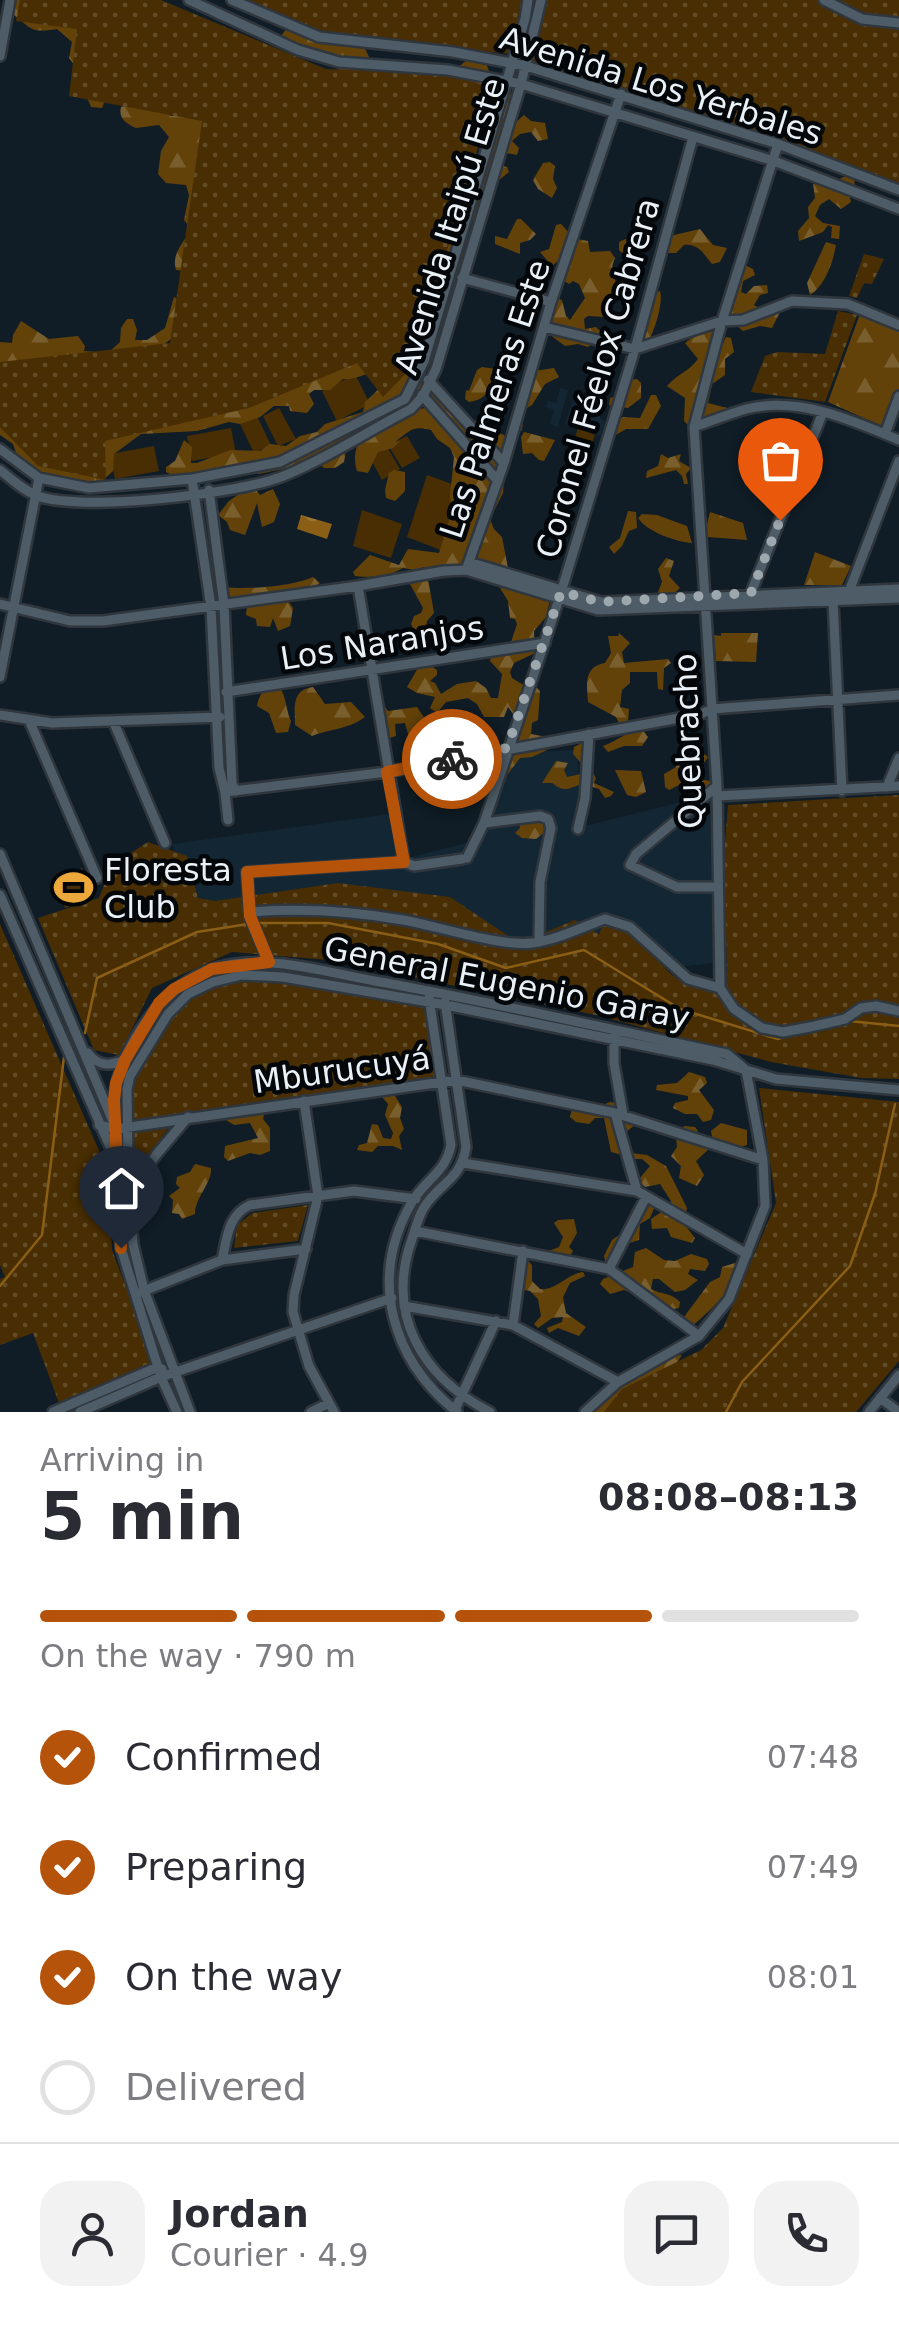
<!DOCTYPE html>
<meta charset="utf-8">
<style>
body{margin:0;font-family:"DejaVu Sans",sans-serif;background:#f2f2f3;color:#2b2b33;height:100vh;display:flex;flex-direction:column;font-size:38px;white-space:nowrap}
*{box-sizing:border-box;margin:0}
p{font-size:32px;color:#7c7c81}
.icon{flex:none;width:55px;height:55px;fill:none;stroke:currentColor;stroke-width:2;stroke-linecap:round;stroke-linejoin:round}
.map{position:relative;height:1412px;overflow:hidden}
.details{display:flex;flex-direction:column;background:#fff;flex:1}
.details>*{flex:none}
.pin{position:absolute;display:grid;place-items:center;width:85px;height:85px;color:#fff;margin:-102px -42px;border-radius:50% 50% 50% 0;rotate:-45deg;box-shadow:0 0 10px #0007}
.pin .icon{rotate:45deg}
.courier{position:absolute;display:grid;place-items:center;width:100px;height:100px;margin:-50px;border:8px solid #b45309;border-radius:50%;background:#fff;color:#222;box-shadow:0 2px 12px #0007}
.summary em{font-style:normal;font-weight:700}
.summary div{display:flex;flex-direction:column-reverse}
.summary{display:flex;align-items:center;justify-content:space-between;height:170px;padding:0 40px}
h1{font-size:65px;font-weight:700;line-height:75px}
.bar{display:grid;grid-template-columns:repeat(4,1fr);gap:15px 10px;align-content:center;height:120px;padding:0 40px}
.bar i{height:12px;border-radius:8px;background:#e1e1e2}
.bar .current{background:#b45309}
.bar p{grid-column:span 4}
.line{display:flex;align-items:center;gap:25px;padding:0 40px;border-top:2px solid #e1e1e2}
.line div{flex:1}
.round{display:grid;place-items:center;flex:none;width:105px;height:105px;border-radius:30px;background:#f2f2f3}
ol{padding:0 40px;list-style:none}
li{display:flex;align-items:center;gap:30px;height:110px}
li p{margin-inline-start:auto}
li .icon{padding:10px;border-radius:50%;background:#b45309;color:#fff;stroke-width:4}
li:last-child{color:#7c7c81}
li i{width:55px;height:55px;border:5px solid #e1e1e2;border-radius:50%}
.map>svg:first-child{display:block}
.built{fill:#132633}
.grass{fill:#482e02}
.forest{fill:url(#forest-firs)}
.park{fill:url(#park-dots)}
.water{fill:url(#water-ripples)}
.lines{fill:none;stroke-linecap:round;stroke-linejoin:round}
.stream{stroke:#8a5e14;stroke-width:2.5}
.minor-casing{stroke:#2f363d;stroke-width:14}
.minor{stroke:#4d5c66;stroke-width:9}
.done{stroke:#9da7ae;stroke-width:10;stroke-dasharray:0 18}
.route{stroke:#b45309;stroke-width:12}
.labels{text-anchor:middle;dominant-baseline:central;stroke-width:9;stroke-linejoin:round;paint-order:stroke}
.street-label{font-size:32px;fill:#e9f1f7;stroke:#03070a}
.poi-label{font-size:32px;fill:#e9f1f7;stroke:#03070a;text-anchor:start}
</style>
<div class="map">
<svg width="899" height="1412" viewBox="0 0 899 1412">
<defs>
<pattern id="forest-firs" width="22" height="20" patternUnits="userSpaceOnUse" patternTransform="scale(2.5)"><rect width="22" height="20" fill="#634209"/><path d="M5 1l3.5 6h-7zM16 11l3.5 6h-7z" fill="#795e2e"/></pattern>
<pattern id="park-dots" width="8" height="8" patternUnits="userSpaceOnUse" patternTransform="scale(2.5)"><rect width="8" height="8" fill="#482e02"/><path d="M2 2h.1M6 6h.1" fill="none" stroke="#624d28" stroke-width="1.8" stroke-linecap="round"/></pattern>
<pattern id="water-ripples" width="26" height="14" patternUnits="userSpaceOnUse" patternTransform="scale(2.5)"><rect width="26" height="14" fill="#8a5e14"/><path d="M2 4q2-2 4 0t4 0M15 11q2-2 4 0t4 0" fill="none" stroke="#9a7637"/></pattern>
</defs>
<rect width="100%" height="100%" fill="#101d26"/>
<!-- built -->
<path class="built" d="M560,388L568,390L558,427L550,424L554,410L546,407L548,401L556,403Z
M575,394L605,404L600,418L605,421L600,436L565,424Z
M577,750L581,827L710,795L713,963L680,967L197,906L172,844L390,814L400,860L474,841L510,753Z"/>
<!-- grass -->
<path class="grass" d="M355,374L370,404L337,421L322,391Z
M279,408L296,439L278,446L263,416Z
M256,414L271,445L254,453L239,422Z
M231,428L236,453L192,461L187,436Z
M578,428L595,435L585,463L569,458Z
M407,436L420,458L402,468L388,445Z
M154,446L159,471L115,479L110,454Z
M387,447L400,469L382,480L369,456Z
M427,475L463,488L443,551L407,537Z
M362,510L402,524L391,558L353,546Z
M82,868L93,898L65,908L54,878Z"/>
<!-- forest -->
<path class="forest" d="M15,0H29L77,26V32L81,33L106,98L102,108L91,107C84,91 81,71 69,58L72,42L57,29C31,33 33,30 14,15Z
M287,28L362,42L369,57L359,71H341L308,46L287,45L281,36Z
M468,59L485,60L489,71L471,178L473,170L479,168L498,95L510,93L515,103V123L524,115L531,121L545,123L548,139L538,141L531,132L520,134L512,141L519,148L517,155L501,152L495,154L496,165L507,167L509,172L479,196V214L467,228V244L462,247L464,263L449,282V298L438,317L445,326L442,340L437,344L439,325L426,335L425,341L415,342L413,355L426,367C425,394 410,402 390,414L425,408L430,392L435,391L470,420L486,422L488,428L504,435L507,440L503,493L490,519L494,529L502,537L509,573L551,596L546,617L534,631L535,653L514,663L510,672L512,678L525,686L534,685L540,691L538,720L532,723L531,734L547,737V750L532,757L520,758L508,774H504L519,714L514,715L508,707L504,717H484L477,704L468,698L446,702L437,713L430,708L435,697L417,693L407,687L418,668L428,664L437,670V675L430,681L435,683L441,694L457,684L476,681L486,688L491,698H498L502,674L490,661L491,655L510,645L517,624L515,619L510,618L508,601L497,583L484,582L464,573C439,580 445,582 424,567L414,570L403,568C387,577 373,578 355,576L353,572L370,555L399,565L408,549L439,553L452,511L450,496L454,457L450,448L437,439L431,430C413,426 412,429 395,442L400,441L393,448L378,452L368,473L357,471C350,447 363,434 379,419L347,445L344,462L335,468H324L320,464L326,455L323,451L296,466L259,474L248,471L198,472L176,477L166,472V467L175,461L184,440L192,447L191,463H197L230,450L260,451L270,444L286,446L300,436L317,432L325,424L363,412L365,402L382,386L374,373C362,374 355,380 343,379L330,390H314L309,394L314,404L307,413L290,411L289,406H274L260,417L240,424L229,422L197,431L141,434L114,454L113,471L98,485L40,480L18,459L13,444L0,435V428L5,421L0,391V342L12,343L13,335L21,321L49,339L78,336L85,346L84,351L108,353L120,342L121,328L127,319H133L137,330L135,340H147L165,328L174,297L183,303L171,339L159,348L151,371L406,70L422,63L455,70Z
M185,100L203,102L212,110L213,121L204,135L205,143L215,140L220,131L230,126L235,111L245,108C252,130 266,149 239,165L246,174L245,185L237,192L205,193L203,205L208,222L198,226L191,241L203,240L219,225H225L227,236L205,253L195,256L192,272L176,270C171,253 184,243 191,229L184,220L189,195L186,185L166,183L158,174L161,151L169,137L159,125L136,128C127,124 118,119 121,107C136,102 159,106 171,116L176,115Z
M550,162L555,166L553,179L557,188L552,198L538,189L533,180L543,163Z
M849,175L854,178L855,186L849,194L851,202L841,209L829,199L820,205L815,216L823,223L840,226L839,239L831,238L832,227L828,225L823,232L799,241L798,231L809,218L808,207L815,198L813,184L836,186L841,178Z
M517,219H521L536,234L530,240L520,243V254L495,244V236L507,239Z
M561,224L570,234L561,258L552,266L540,252L549,249L556,225Z
M700,229L713,245L727,248L720,262L712,264C704,254 698,243 684,245L676,253H666L670,236Z
M637,234L631,250L638,255L637,249L643,257L641,259L636,256L626,273L621,274L620,267L626,257L619,250V242Z
M577,239L588,241L590,252L610,251L615,258C608,273 617,278 618,292L604,309L606,317L588,316L584,319L585,329L596,327L604,335L588,347L578,344L565,346L549,334V319L557,298L562,300L566,316L570,320L585,298L579,284L573,281L569,284L563,280L572,242Z
M826,242L836,245C833,262 825,286 810,295L807,283Z
M743,264L753,269L755,275L743,281L741,292L746,294L754,286L767,285L768,293L760,295L754,305L763,310L782,308L772,328L760,326L743,331L728,318L727,300Z
M660,291C664,304 652,339 644,349L638,336L655,293Z
M860,314L899,328V394L886,428L828,402Z
M718,328L717,357L726,337L731,338L734,352L725,359V375L712,384L708,403L731,409L704,418L697,399L688,425L684,421L685,398L667,386C677,374 690,371 698,359L685,343L701,331Z
M482,367L496,369C490,386 490,399 469,402L465,399L466,390L469,391L477,370Z
M554,368L559,377L545,384L532,405L525,409L522,430L513,437L510,425L534,371Z
M637,379L641,383V398L628,408L609,405L610,398L619,396L629,380Z
M651,395H656L661,406L648,429H626L612,437L613,422L623,417L640,418Z
M524,432L555,440L544,461L539,460L532,453L523,454L521,437Z
M661,454L668,458L681,454L679,461L691,468L686,474L688,484H684L682,476L676,470L646,478L647,471L658,466Z
M394,470L405,472V491L395,501L386,498L385,490L389,473Z
M252,485L260,495L273,489L280,504L274,522L262,527L257,503L245,535L230,530L227,522L218,515L229,501Z
M628,511L636,512L637,528L629,531L622,546L614,554L609,547L620,538Z
M710,512L743,523L747,540L708,537L705,532Z
M642,514L657,515L687,526L692,543C677,542 647,532 638,518Z
M815,552L851,566L842,585H804Z
M666,558L674,561L669,576L680,588L672,595L661,596L658,592L662,582L658,569Z
M313,577L320,583C294,605 258,589 229,602L224,587C246,590 294,586 313,577Z
M428,579L434,613L427,621L426,632H415L411,624L414,616L421,613L423,608L410,584Z
M287,600L293,608L290,626L278,631L273,618L270,627L257,626L256,619L246,615L247,606Z
M619,633L630,643L622,652L624,663L668,659L671,663L664,668L663,690L658,689L657,672H630V683L622,690L620,707L629,709L628,723L621,727L616,717L588,702C587,685 583,667 605,663L611,653L608,636H618Z
M721,633H758L756,662L716,661L714,635L721,636Z
M277,684C287,695 285,708 291,721L288,732L276,733L269,713L257,706C259,694 265,686 277,684Z
M313,687L325,704L351,702L365,717C347,730 332,728 312,736L295,725C295,708 291,690 313,687Z
M378,697L388,711L417,707L425,719L424,755L413,753L405,723L395,724L396,736L383,740Z
M641,728L648,737L642,746H624L608,752L603,746C617,741 626,732 641,728Z
M582,743C591,752 588,767 596,778L594,783L614,792L611,796L605,798L599,789L584,784C569,786 568,795 552,783H542L556,761L568,763L564,770L567,777L581,774V763L573,754L574,747Z
M704,754L708,757L705,762L692,759L690,763L699,779L710,781L711,789L695,799L689,796L693,788L689,780L669,790L665,787L664,774L676,767L678,759Z
M615,770L641,771L646,792L636,797L627,795Z
M543,819L547,830L536,839L522,838L515,833L520,828L519,820Z
M234,964L238,968L273,966L349,975L351,987L174,1007L164,1003L196,981L208,980L213,971Z
M413,1026L423,1034V1039H434L438,1043L429,1055L434,1069L432,1074L423,1072L418,1080L390,1088L402,1107L400,1118L404,1129L399,1136L402,1150L393,1146H378L372,1152L357,1150L359,1145L367,1143L372,1124L378,1125L383,1138L391,1139L393,1133L385,1115L388,1104L383,1098L382,1091L368,1085L358,1089H341L327,1098L310,1099L290,1091L266,1094L262,1098L265,1109L263,1119L270,1128V1151L260,1155L250,1153L228,1161L224,1157L225,1146L258,1138L250,1123L234,1125L208,1109L207,1098L220,1085L228,1071L296,1067L294,1056L306,1044L307,1039L312,1035L334,1039L342,1032L352,1036L354,1041L349,1043L348,1049C374,1050 376,1064 400,1068L406,1059C400,1045 389,1032 413,1026Z
M689,1072L705,1077L707,1083L699,1090L714,1110L711,1120L703,1122L697,1114H685L673,1108L675,1103L688,1100V1096L656,1090L657,1085L677,1083Z
M610,1102L616,1103L635,1125L622,1135L625,1149L619,1154L611,1152L604,1118H595L589,1124L576,1122L570,1117L572,1109L598,1107Z
M721,1123L747,1130V1145L736,1148L713,1141L711,1131Z
M684,1126L695,1127L698,1131L690,1137L692,1143L710,1148L696,1161L704,1175L697,1186L679,1178L681,1166L671,1156L677,1147L676,1136Z
M631,1153L647,1155L666,1166L687,1208L684,1224L695,1238L692,1243L671,1237L667,1228L652,1229L651,1219L670,1206L671,1201L660,1184L645,1187L641,1183L640,1178L650,1166L642,1159H630Z
M195,1164L211,1168C212,1184 195,1197 195,1214L182,1219L179,1214L172,1213L173,1200L169,1196L180,1188L176,1184L177,1177L190,1172Z
M647,1202H652L655,1206L650,1218L640,1224L639,1240L626,1244L622,1258L606,1264L604,1256L612,1240L619,1235L624,1237Z
M574,1219L577,1233L569,1247L573,1251L570,1256L549,1251L559,1247L563,1237L554,1223L558,1220Z
M646,1248L664,1260L675,1261L691,1254L707,1259L709,1264L705,1271L690,1269L688,1274L698,1280L685,1290L675,1292L659,1279H653L651,1289C662,1295 670,1292 680,1302L679,1308L674,1309L624,1290L610,1294L600,1284L603,1279L633,1267L635,1252Z
M525,1258L532,1265V1281L540,1289C556,1291 567,1274 583,1272L585,1276L570,1283L563,1297L566,1313L586,1327L579,1336L558,1328L549,1333L547,1328L562,1322L563,1317L552,1318L538,1328L534,1324L541,1316L538,1299L530,1291L518,1289Z
M738,1262C732,1292 713,1308 691,1327L681,1321L710,1282L720,1277L722,1267Z
M682,1355L676,1364L683,1412H584L608,1382L671,1356Z"/>
<!-- park -->
<path class="park" d="M20,0H161L326,69L442,74L496,88L412,367L383,397L357,363L249,408L105,441L106,480L38,466L0,427V362L170,343L202,121L69,96L77,29L16,21Z
M249,0H527L514,54L331,37Z
M541,0H899V190L778,144L526,66Z
M864,254L884,259L872,284L864,283L857,298L849,296Z
M838,311L857,315L825,402L751,392L765,356L777,352L825,354Z
M899,795V1079L861,1078L771,1062L596,1015L328,960L232,952L152,988L119,1055L94,1050L38,918L99,898L112,865L148,842L187,856L198,898L215,901L338,883L450,897L519,943L575,920L599,934L603,925C643,924 652,965 682,982C690,985 699,986 707,988L727,972L724,854L728,805Z
M0,924L107,1169L112,1250L156,1367L59,1403L33,1333L0,1345V1279L5,1277L0,1265Z
M287,978L426,1002L437,1076L131,1121L130,1082L178,1004L222,979Z
M759,1088L899,1102V1361L856,1412H604L622,1389L701,1350L723,1328L776,1203Z
M171,1125L134,1174L128,1131Z
M308,1205L298,1241L234,1248L237,1225L252,1213Z"/>
<!-- water -->
<path class="water" d="M301,515L332,524L327,539L297,529Z"/>
<g class="lines">
<!-- stream -->
<path class="stream" d="M256,923H328L438,944L506,968L584,950L680,1009L778,1039L793,1034
M849,1021L899,1026
M85,1033L97,978L197,932L248,924
M0,1286L42,1235L64,1057
M726,1412L742,1382L850,1266L875,1194L895,1104"/>
<defs>
<path id="minor" d="M189,0L298,50L339,62L448,70L521,84L774,161L899,209
M232,0L319,37L453,52L526,66L778,144L899,190
M824,0L862,19L899,23
M0,56L10,0
M462,278L551,302
M544,327L635,349L722,321L743,320L792,301L848,304L899,325
M428,380L504,463
M422,395L498,481
M694,427C711,421 729,414 746,409C798,396 852,420 899,440
M885,434L899,396
M0,449L39,478L89,488L192,479L280,462L405,399L424,361L525,19L528,0
M0,470C11,479 24,491 38,496C83,512 236,494 281,477C326,459 368,431 411,409L423,396L436,369L521,84L541,0
M192,479L211,607L219,768L225,792L387,772L701,714L712,709L899,695
M209,490L224,605L232,784L236,791
M469,562L601,602L899,589
M466,570L504,463L551,302L621,94
M358,586L404,862
M848,594L899,461
M750,595L823,412
M833,600L842,791
M0,604L70,621H103L358,586L444,571L466,570L598,610L899,598
M0,677L39,478
M226,692L545,643
M0,715L52,723L220,717
M29,720L97,878
M114,723L165,843
M887,787L899,758
M225,792L228,820
M717,796L899,786
M484,823L540,816L548,819L551,828L540,882L539,942
M578,829L585,798L589,734
M0,854L112,1119
M467,858L484,823L559,599L635,349L693,137
M716,887H677L630,865L636,854L717,786
M0,895L115,1158
M250,912C301,908 352,911 403,920C437,926 502,947 532,943C557,940 582,927 605,919L630,927L688,979L720,988L734,1009L762,1028L783,1032L810,1027L845,1019L861,1008L876,1006L899,1011
M269,962L250,917L247,872L404,862L414,866L462,859
M720,988L717,786L694,427L722,321L778,144
M429,998L451,1145C446,1172 425,1180 412,1202C368,1278 391,1359 457,1412
M445,1002L466,1147C461,1181 438,1183 423,1209C418,1218 415,1230 412,1239C385,1315 422,1377 490,1412
M614,1038V1063L623,1115
M88,1053C98,1067 111,1066 125,1060
M304,1101L318,1196L294,1295L293,1312L309,1366L334,1412
M615,1113L637,1191
M99,1125L116,1129L456,1080L615,1113L763,1160
M126,1157L133,1244L144,1290L190,1412
M128,1162L127,1089L130,1076L168,1014L188,994L213,982L242,975L283,977L446,1005L713,1060L776,1079L899,1090
M463,1163L637,1191L747,1254
M131,1192L156,1155L188,1117
M415,1231L609,1269L699,1336
M222,1260C227,1238 228,1215 250,1205L354,1191L416,1199
M609,1269L646,1197
M141,1292L222,1260L306,1249
M404,1306L513,1325L618,1382
M513,1325L523,1251
M880,1398L899,1412
M53,1412L158,1367L162,1369
M80,1412L161,1377L392,1298
M177,1412L161,1377L121,1248L114,1100C119,1047 164,983 216,968C267,953 324,972 375,981C492,1002 609,1029 727,1054L746,1070
M311,1412L327,1404
M454,1412L496,1321
M585,1412L618,1382L699,1336L729,1299L765,1206L763,1160L746,1070
M869,1412L899,1375"/>
</defs>
<!-- minor casing -->
<use href="#minor" class="minor-casing"/>
<!-- minor -->
<use href="#minor" class="minor"/>
</g>
<g class="lines">
<!-- done -->
<path class="done" d="M452,759L507,748L561,592L601,602L751,593L780,520"/>
<!-- route -->
<path class="route" d="M121,1248L114,1100L116,1083L125,1060L159,1003L174,989L212,969L269,962L250,916L247,872L404,862L387,772L452,759"/>
</g>
<!-- icons -->
<defs>
<symbol id="stadium-bare" viewBox="-9 -9 18 18"><path d="M0-5a6.5 5 0 1 0 0 10a6.5 5 0 1 0 0-10ZM-3.5-1.8h7v3.6h-7Z" fill="#eda83b" stroke="#03070a" stroke-width="2.5" paint-order="stroke"/></symbol>
</defs>
<g fill-rule="evenodd">
<use href="#stadium-bare" x="46" y="860" width="55" height="55"/>
</g>
<g class="labels">
<!-- street labels -->
<g class="street-label">
<text transform="translate(661 86) rotate(17)">Avenida Los Yerbales</text>
<text transform="translate(450 226) rotate(-73)">Avenida Itaipú Este</text>
<text transform="translate(598 378) rotate(-74)">Coronel Féelox Cabrera</text>
<text transform="translate(495 399) rotate(-72)">Las Palmeras Este</text>
<text transform="translate(382 643) rotate(-9)">Los Naranjos</text>
<text transform="translate(688 741) rotate(-92)">Quebracho</text>
<text transform="translate(507 983) rotate(11)">General Eugenio Garay</text>
<text transform="translate(342 1070) rotate(-8)">Mburucuyá</text>
</g>
<!-- poi labels -->
<g class="poi-label">
<text x="104" y="870">Floresta<tspan x="104" dy="37">Club</tspan></text>
</g>
</g>
</svg>
<div class="pin" style="left:780px;top:520px;background:#ea580c"><svg class="icon" aria-label="bag" viewBox="0 0 24 24"><path d="M5 8h14l-1 12H6zM9 8a3 3 0 0 1 6 0"/></svg></div>
<div class="pin" style="left:121px;top:1248px;background:#1f2937"><svg class="icon" aria-label="home" viewBox="0 0 24 24"><path d="M3 11l9-7 9 7M6 9v11h12V9"/></svg></div>
<div class="courier" style="left:452px;top:759px"><svg class="icon" aria-label="bike" viewBox="0 0 24 24"><circle cx="6" cy="16" r="4"/><circle cx="18" cy="16" r="4"/><path d="M6 16l4-8h5l3 8M10 8l3 8H6M13 5h3"/></svg></div>
</div>
<section class="details">
<div class="summary"><div><h1>5 min</h1><p>Arriving in</p></div><em>08:08–08:13</em></div>
<div class="bar"><i class="current"></i><i class="current"></i><i class="current"></i><i></i><p>On the way · 790 m</p></div>
<ol>
<li><svg class="icon" aria-label="check" viewBox="0 0 24 24"><path d="M5 12l5 5 9-10"/></svg>Confirmed<p>07:48</p></li>
<li><svg class="icon" aria-label="check" viewBox="0 0 24 24"><path d="M5 12l5 5 9-10"/></svg>Preparing<p>07:49</p></li>
<li><svg class="icon" aria-label="check" viewBox="0 0 24 24"><path d="M5 12l5 5 9-10"/></svg>On the way<p>08:01</p></li>
<li><i></i>Delivered</li>
</ol>
<div class="line" style="height:180px"><a class="round"><svg class="icon" aria-label="person" viewBox="0 0 24 24"><circle cx="12" cy="8" r="4"/><path d="M4 21q1-7 8-7t8 7"/></svg></a><div><b>Jordan</b><p>Courier · 4.9</p></div><a class="round"><svg class="icon" aria-label="chat" viewBox="0 0 24 24"><path d="M4 5h16v11H9l-5 4z"/></svg></a><a class="round"><svg class="icon" aria-label="phone" viewBox="0 0 24 24"><path d="M5 4h4l2 5-3 2q2 4 5 5l2-3 5 2v4C11 20 4 13 5 4z"/></svg></a></div>
</section>
